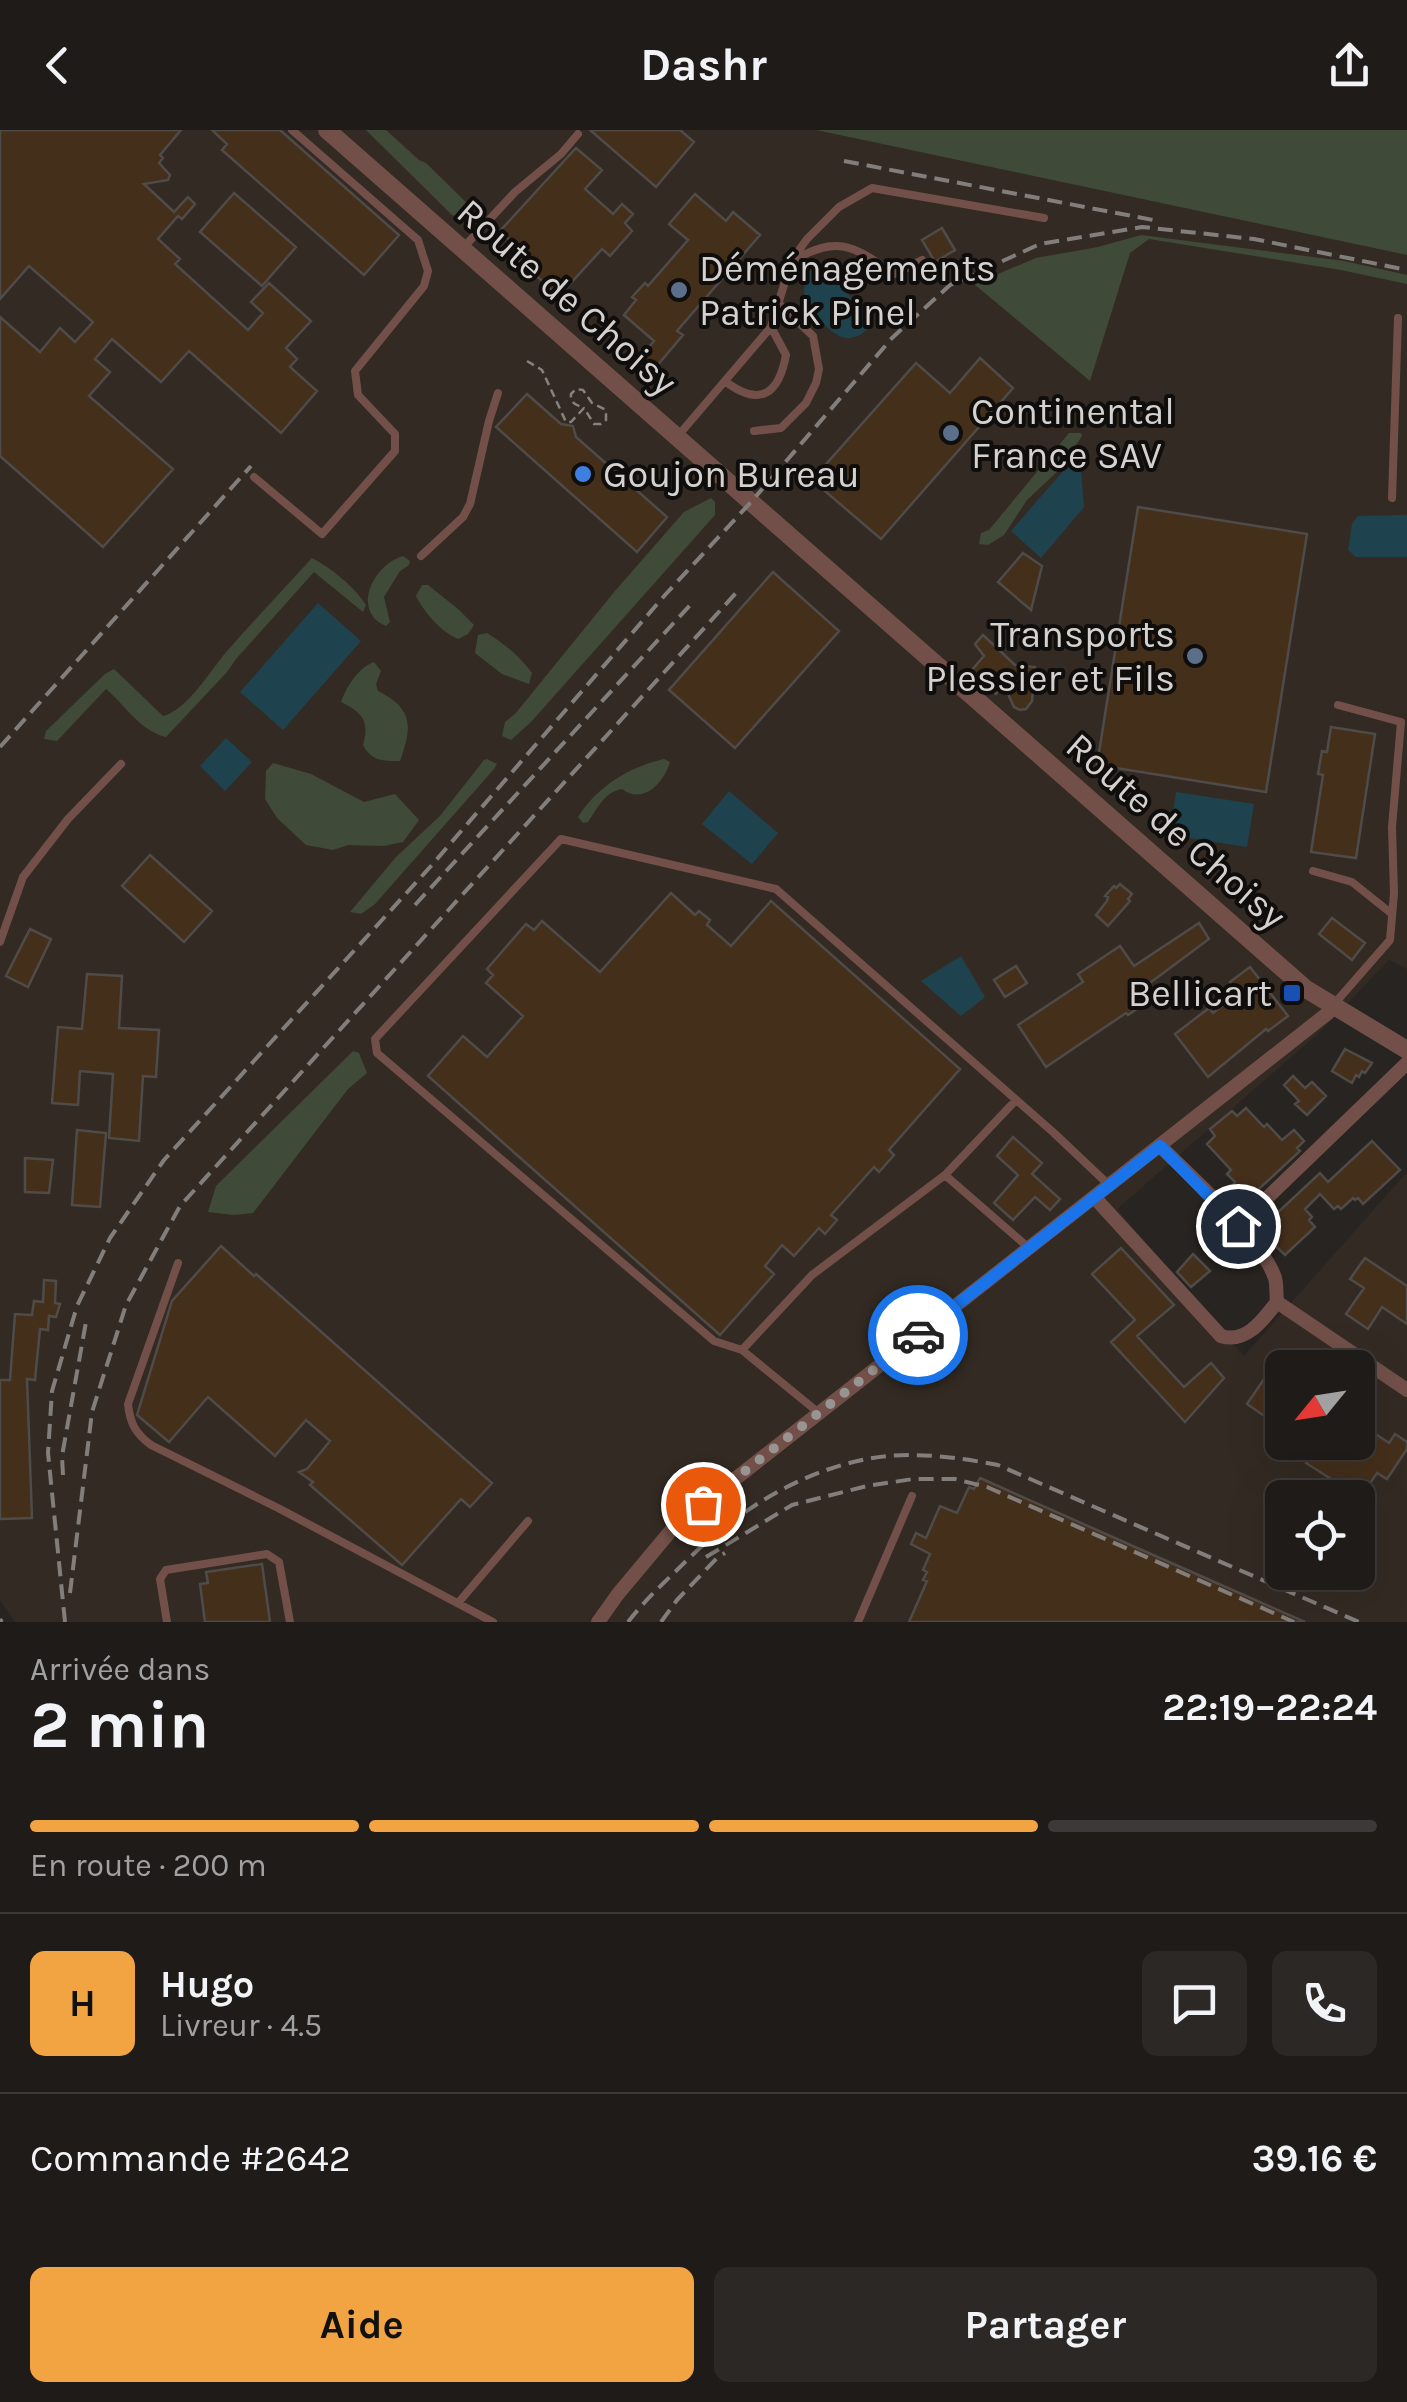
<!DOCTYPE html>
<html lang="fr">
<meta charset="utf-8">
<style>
body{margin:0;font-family:Karla,sans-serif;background:#2b2826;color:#f1f3f6;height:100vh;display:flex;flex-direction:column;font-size:38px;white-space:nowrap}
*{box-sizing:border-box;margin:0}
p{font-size:32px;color:#a1a1a2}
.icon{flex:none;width:55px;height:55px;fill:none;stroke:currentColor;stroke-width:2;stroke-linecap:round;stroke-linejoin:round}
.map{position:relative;height:1492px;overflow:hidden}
.sheet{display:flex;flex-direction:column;background:#1e1b19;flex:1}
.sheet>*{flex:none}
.needle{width:65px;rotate:240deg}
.controls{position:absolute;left:1265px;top:1220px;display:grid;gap:20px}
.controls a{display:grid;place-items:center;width:110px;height:110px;border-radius:15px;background:#1e1b19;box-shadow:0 10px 40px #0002,0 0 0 2px #3c3938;font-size:50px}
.pin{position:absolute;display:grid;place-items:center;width:85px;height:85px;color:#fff;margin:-42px;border:5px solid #fff;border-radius:50%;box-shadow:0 2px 10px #0007}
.courier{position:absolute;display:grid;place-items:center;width:100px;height:100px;margin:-50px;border:8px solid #1a73e8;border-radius:50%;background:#fff;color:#222;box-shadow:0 2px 12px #0007}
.summary em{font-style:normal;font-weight:700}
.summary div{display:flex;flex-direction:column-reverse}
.summary{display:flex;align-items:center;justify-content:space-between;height:170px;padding:0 30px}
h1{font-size:65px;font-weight:700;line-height:75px}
.bar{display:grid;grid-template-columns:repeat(4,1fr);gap:15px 10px;align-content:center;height:120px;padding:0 30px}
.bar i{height:12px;border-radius:8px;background:#3c3938}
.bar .current{background:#f3a442}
.bar p{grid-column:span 4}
.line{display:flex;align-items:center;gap:25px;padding:0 30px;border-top:2px solid #3c3938}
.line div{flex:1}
.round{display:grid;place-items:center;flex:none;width:105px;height:105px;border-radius:15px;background:#2b2826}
.cta{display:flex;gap:20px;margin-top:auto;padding:20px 30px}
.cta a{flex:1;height:115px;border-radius:15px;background:#f3a442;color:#111;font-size:40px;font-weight:700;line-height:115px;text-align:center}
.cta a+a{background:#2b2826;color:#f1f3f6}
header{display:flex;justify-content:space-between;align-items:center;height:130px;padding:0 30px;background:#1e1b19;font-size:45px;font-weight:700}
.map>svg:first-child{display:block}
.built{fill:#332b23;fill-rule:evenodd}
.green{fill:#404a38}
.water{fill:#1f434e}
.building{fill:#442f1b;stroke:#4f4b48;stroke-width:2.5}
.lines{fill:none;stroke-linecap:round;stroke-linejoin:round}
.path{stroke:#85827f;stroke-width:2.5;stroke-dasharray:8 5;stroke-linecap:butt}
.service{stroke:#725049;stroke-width:8}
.minor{stroke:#725049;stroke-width:14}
.tertiary{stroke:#725049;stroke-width:18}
.rail{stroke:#827e7c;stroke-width:4;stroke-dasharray:15 8;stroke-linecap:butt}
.done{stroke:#989492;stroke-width:10;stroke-dasharray:0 18}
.route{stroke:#1a73e8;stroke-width:12}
.service-dot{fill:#5c6f8a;stroke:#0f0e0c;stroke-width:4}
.shop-dot{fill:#3f7fe0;stroke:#0f0e0c;stroke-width:4}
.transit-dot{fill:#1a4fb4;stroke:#0f0e0c;stroke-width:4}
.labels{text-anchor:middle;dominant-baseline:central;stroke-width:8;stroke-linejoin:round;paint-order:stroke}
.poi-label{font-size:38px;fill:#d4d1cf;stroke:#0f0e0c;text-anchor:start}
.street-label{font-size:38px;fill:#d4d1cf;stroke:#0f0e0c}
</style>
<header><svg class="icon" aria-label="back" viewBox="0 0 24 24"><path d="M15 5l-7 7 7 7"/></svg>Dashr<svg class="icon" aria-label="share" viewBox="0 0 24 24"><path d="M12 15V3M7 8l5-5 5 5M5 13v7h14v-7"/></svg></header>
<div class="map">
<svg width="1407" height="1492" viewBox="0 0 1407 1492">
<rect width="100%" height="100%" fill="#282421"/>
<!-- built -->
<path class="built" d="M0,0H816L1407,125V839L1389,830L1321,901L1117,1079L1244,1226L1407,1042V1492H15L0,1470ZM1282,1238H1358V1312H1282ZM1282,1368H1358V1442H1282Z"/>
<!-- green -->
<path class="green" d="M366,0H386L419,30L426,33L469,75L471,85L463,89L452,85Z
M816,0H1407V125Z
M1141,105L1344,131L1407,145V154L1341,140L1149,109L1130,123L1090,251L974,154L1036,128L1098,117Z
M1069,303H1081L1082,306L1058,341L1027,370L1004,405L988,415L979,414L981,403L989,400Z
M711,368L715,372V385L531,592L511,610L502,606L505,592L515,584L615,461L684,382Z
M403,426L410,431L409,435L400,441L384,467L390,492L386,496C350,481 374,434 403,426Z
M312,428C331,438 354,456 366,475L363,482L314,442L236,529L227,542L166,607C140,601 125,575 106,559L57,611L44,609L46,601L105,544L114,539L163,586C188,580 211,539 228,520C255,489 284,459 312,428Z
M422,455H428L458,479L474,495L468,504L458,509C441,502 424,482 416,466Z
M487,503C505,514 519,526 532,543L529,554L502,544L475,523L478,505Z
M374,532L381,541L376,554L378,561C414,579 412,597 400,631C383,631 371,631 363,615C370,591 362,582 341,572C347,556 358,538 374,532Z
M487,629L497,634L494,639L375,774L361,784L350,782L396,727L440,686L484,630Z
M664,629L670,632C664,653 643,675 622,659C604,662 598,678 588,692L583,693L578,687C598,656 629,637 664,629Z
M273,633L311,644L364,672L395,664L419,690L403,712L384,716L348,715L333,720L306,715L277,688L265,669L266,641Z
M353,921L359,923L367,943L348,959L253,1083L234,1085L208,1082L216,1056Z"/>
<!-- water -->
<path class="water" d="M831,133L841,140C844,169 853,167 871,186L868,199C862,204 854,209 846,208C830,205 810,181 805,167C803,159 806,149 807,142Z
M1077,325L1080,328L1084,377L1041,428L1011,401Z
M1407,385V427H1356L1348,420L1352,394L1358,386Z
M318,473L361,511L283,600L240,562Z
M226,608L252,632L225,661L200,636Z
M729,661L778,703L752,734L702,694Z
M1176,662L1254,674L1247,717L1170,705Z
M961,826L985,867L961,886L921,851Z"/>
<!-- building -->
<path class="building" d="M0,0H181L160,25L163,28L159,33L170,45L168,50L144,54L174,82L188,67L195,74L182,89L178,86L158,109L180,129L175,134L248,200L263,183L251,172L269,153L311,191L286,218L297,229L290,237L317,261L281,303L189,221L161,252L112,209L95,229L110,242L89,266L173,339L103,417L0,326V187L40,222L60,198L75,212L93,192L29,136L0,169Z
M212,0H280L399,105L364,145L222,20L227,14Z
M590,0H680L694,12L656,57Z
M576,18L602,40L585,59L613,84L622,74L633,84L625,93L632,101L610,126L602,119L559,166L512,124L518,118L500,101Z
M234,63L296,117L262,156L200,102Z
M695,64L726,91L733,82L760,105L677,201L683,205L650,244L636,232L654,211L624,185L636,170L632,167L645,153L648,156L688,110L669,94Z
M942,98L955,120L935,132L922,110Z
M980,228L1013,258L881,409L812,350L916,233L950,263Z
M527,264L561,294L573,296L576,307L667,387L637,422L496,297Z
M1138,377L1307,404L1266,662L1097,635Z
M1023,423L1042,436L1031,480L998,452Z
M773,442L839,501L735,618L669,560Z
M983,505L1015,535L1035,537L1032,571L1026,579L1020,580L1014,577L1004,555L996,564L971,541L984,526L975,514Z
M1331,597L1375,604L1356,728L1311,722L1323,645L1318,644L1322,621L1327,622Z
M150,725L212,781L184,812L122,756Z
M1120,754L1132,764L1128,769L1130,771L1108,796L1096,785L1107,771L1108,767L1105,766L1114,756L1116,758Z
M671,763L695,785L699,781L710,790L707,795L731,816L771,771L960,939L889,1020L894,1025L879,1042L874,1037L831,1085L837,1090L825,1104L819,1098L794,1126L782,1115L765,1136L774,1144L720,1205L428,946L463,906L487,927L523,886L486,853L493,845L487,839L526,794L534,800L542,791L600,842Z
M1332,788L1365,813L1352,830L1319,804Z
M1199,793L1209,809L1131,867L1138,878L1128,885L1126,883L1046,937L1018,895L1083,852L1078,844L1120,816L1134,836Z
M30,799L51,809L28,857L6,846Z
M1016,836L1027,853L1005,867L994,850Z
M1250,837L1288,886L1268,901L1266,899L1208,947L1175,904L1209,878L1213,883L1238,863L1230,852Z
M87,844L122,846L119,898L159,900L156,947L143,946L139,1011L109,1008L113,944L80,941L78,975L52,973L58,897L82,899Z
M1345,919L1372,933L1365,943L1362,941L1359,947L1356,945L1352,953L1332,941Z
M1293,946L1305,958L1312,952L1326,966L1307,985L1295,974L1299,971L1284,955Z
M1246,978L1264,997L1267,994L1282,1010L1294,1000L1304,1011L1297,1018L1300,1021L1247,1070L1233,1055L1235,1052L1227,1044L1231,1040L1207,1014L1215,1006L1210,999L1232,981L1237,986Z
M77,1000L106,1003L100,1077L72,1075Z
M1013,1007L1042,1033L1032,1044L1060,1069L1050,1080L1035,1067L1013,1090L994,1073L1018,1045L997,1026Z
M1372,1011L1400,1040L1363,1074L1358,1068L1355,1070L1353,1068L1341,1079L1338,1076L1334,1079L1320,1064L1305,1079L1312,1087L1309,1090L1315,1097L1285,1125L1259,1100L1320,1043L1328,1052Z
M25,1028L53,1030L49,1063L25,1062Z
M221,1116L254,1146L256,1144L492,1353L470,1377L461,1369L402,1435L310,1355L313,1352L299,1342L307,1339L330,1311L306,1290L275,1326L208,1267L169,1312L137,1285L172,1171Z
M1121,1118L1174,1175L1137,1206L1184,1257L1211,1233L1224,1248L1185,1292L1111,1212L1135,1190L1092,1144Z
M1193,1124L1210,1141L1191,1157L1177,1142Z
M1365,1128L1407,1156V1194L1382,1177L1368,1199L1346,1184L1364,1158L1350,1149Z
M44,1150L56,1151L55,1173L60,1174L56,1187L49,1186L48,1200L40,1199L35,1250L27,1249L32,1388L0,1389V1250H10L15,1184L32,1185L34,1171L43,1172Z
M1282,1223V1298L1247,1274Z
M1358,1292L1389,1313L1395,1304L1407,1312V1319L1387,1349L1377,1343L1360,1368H1319L1331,1349L1306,1333L1320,1312H1358Z
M980,1348L1135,1417L1305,1492H909L927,1451L923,1450L927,1442L923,1440L930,1424L911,1414L916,1403L926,1408L940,1376L957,1383L969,1357L974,1359Z
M262,1434L270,1492H205L200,1454L208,1453L206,1442Z"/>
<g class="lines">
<!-- path -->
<path class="path" d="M527,231L542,240L566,292H571L584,278L594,294H601L606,290V280L592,273L583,260L576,259L571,264C570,274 577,275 584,278"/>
<!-- service -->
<path class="service" d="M462,119L515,62L561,24L578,4
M794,127L807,109L839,77L872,58L1044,88
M726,252C761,278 779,263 786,225L771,197
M754,301L781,298L806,273L816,253L819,239L813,206L779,174
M677,307L771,197L791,132C838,103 854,117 895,144L922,130
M254,347L322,404L395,321V304L358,265L355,241L424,156L428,141L418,110L292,0
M1392,368L1398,188
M421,426L463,387L470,374L489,291L498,263
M1313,741L1352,752L1392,784
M0,812L23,747L68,689L121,634
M1335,873L1390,810L1394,763L1392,697L1401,592L1338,575
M1016,970L945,1045L812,1145L742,1220L714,1211L377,923L375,909L561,709L776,759L1054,1003L1110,1056
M945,1045L1029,1118
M178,1133L128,1274C130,1293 135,1303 151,1315L278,1378L493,1492
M742,1220L819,1283
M458,1473L528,1391
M167,1492L160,1449L166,1440L267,1424L279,1432L290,1492
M858,1492L912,1366"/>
<!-- minor -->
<path class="minor" d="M1161,1017C1190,1046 1263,1111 1275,1148C1277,1155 1276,1164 1277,1172L1407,1260
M1095,1068L1221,1206C1246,1214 1263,1190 1277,1172
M1238,1096L1407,933
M598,1492L618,1464L674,1397L1328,883L1333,877"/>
<!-- tertiary -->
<path class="tertiary" d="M327,0L1306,859L1407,920"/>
<!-- rail -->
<path class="rail" d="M844,31L1153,90
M0,617L251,336
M415,775L692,473
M63,1345L62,1326L86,1192
M706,1427L792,1375L867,1356L913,1349H955L987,1357L1294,1492
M70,1463L92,1282L126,1175L180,1076L736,463
M0,1489L2,1492
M65,1492L48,1323L52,1261L77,1176L110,1108L164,1030L431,736L665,465L751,372L892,208L950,155L1040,114L1142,97L1254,109L1407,140
M628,1492C642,1474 658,1458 675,1442C727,1389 788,1346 862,1330C905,1320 956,1327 998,1335L1359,1492
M661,1492L677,1470L717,1428L725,1423"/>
</g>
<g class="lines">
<!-- done -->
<path class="done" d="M703,1374L918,1205"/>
<!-- route -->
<path class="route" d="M918,1205L1160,1016L1238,1096"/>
</g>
<!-- markers -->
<g class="service-dot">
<circle cx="679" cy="160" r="10"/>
<circle cx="951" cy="303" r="10"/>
<circle cx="1195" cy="526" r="10"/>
</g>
<circle class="shop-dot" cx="583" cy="344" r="10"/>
<rect class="transit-dot" x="1282" y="853" width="20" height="20" rx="5"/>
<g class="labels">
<!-- poi labels -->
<g class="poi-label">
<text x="699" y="138">Déménagements<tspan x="699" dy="44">Patrick Pinel</tspan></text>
<text x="971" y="281">Continental<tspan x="971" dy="44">France SAV</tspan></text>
<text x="603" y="344">Goujon Bureau</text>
<text x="1175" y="504" text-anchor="end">Transports<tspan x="1175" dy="44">Plessier et Fils</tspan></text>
<text x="1272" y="863" text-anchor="end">Bellicart</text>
</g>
<!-- street labels -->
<g class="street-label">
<text transform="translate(567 167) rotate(41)">Route de Choisy</text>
<text transform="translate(1176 701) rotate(41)">Route de Choisy</text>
</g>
</g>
</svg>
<div class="controls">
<a><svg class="needle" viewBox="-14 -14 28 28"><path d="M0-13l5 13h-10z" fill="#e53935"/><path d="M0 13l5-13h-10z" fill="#a1a1a2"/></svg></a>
<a><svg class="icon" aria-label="locate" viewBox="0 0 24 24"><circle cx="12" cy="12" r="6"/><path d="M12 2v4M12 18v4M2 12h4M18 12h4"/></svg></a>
</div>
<div class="pin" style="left:703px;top:1374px;background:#ea580c"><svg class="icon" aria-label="bag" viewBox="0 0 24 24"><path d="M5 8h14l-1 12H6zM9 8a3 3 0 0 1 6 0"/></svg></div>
<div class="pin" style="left:1238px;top:1096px;background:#1f2937"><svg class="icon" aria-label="home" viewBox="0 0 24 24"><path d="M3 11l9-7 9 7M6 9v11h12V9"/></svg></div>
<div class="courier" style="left:918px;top:1205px"><svg class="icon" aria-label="car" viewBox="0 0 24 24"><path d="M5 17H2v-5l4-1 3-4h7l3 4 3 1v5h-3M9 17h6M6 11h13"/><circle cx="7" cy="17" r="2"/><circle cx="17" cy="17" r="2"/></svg></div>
</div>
<section class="sheet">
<div class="summary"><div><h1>2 min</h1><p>Arrivée dans</p></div><em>22:19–22:24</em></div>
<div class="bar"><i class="current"></i><i class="current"></i><i class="current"></i><i></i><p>En route · 200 m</p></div>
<div class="line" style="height:180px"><b class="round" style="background:#f3a442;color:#111">H</b><div><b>Hugo</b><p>Livreur · 4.5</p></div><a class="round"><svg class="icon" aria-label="chat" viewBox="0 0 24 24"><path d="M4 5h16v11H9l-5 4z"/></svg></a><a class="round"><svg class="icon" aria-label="phone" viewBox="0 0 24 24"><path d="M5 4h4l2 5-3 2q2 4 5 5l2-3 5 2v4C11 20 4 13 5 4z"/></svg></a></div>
<div class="line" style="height:130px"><div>Commande #2642</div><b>39.16 €</b></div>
<div class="cta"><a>Aide</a><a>Partager</a></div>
</section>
